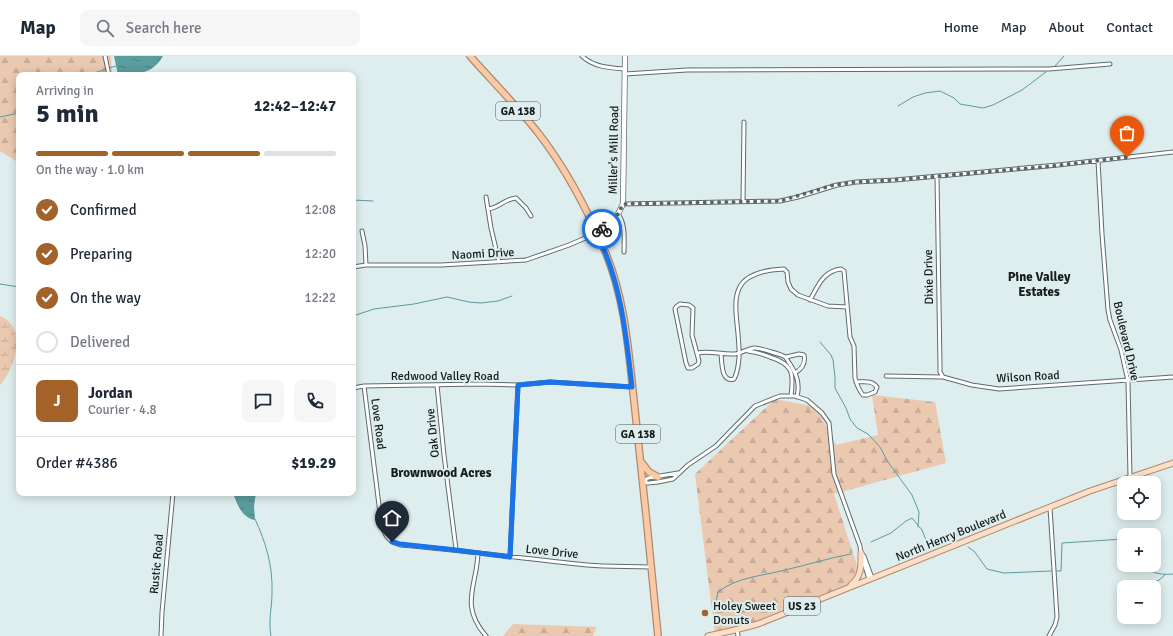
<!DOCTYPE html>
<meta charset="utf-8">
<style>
body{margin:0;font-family:Signika,sans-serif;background:#f6f6f7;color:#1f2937;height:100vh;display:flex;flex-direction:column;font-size:15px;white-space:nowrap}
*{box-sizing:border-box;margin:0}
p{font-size:13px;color:#747a83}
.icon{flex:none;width:22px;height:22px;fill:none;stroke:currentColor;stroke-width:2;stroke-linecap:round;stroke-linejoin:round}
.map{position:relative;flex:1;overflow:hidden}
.details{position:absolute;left:16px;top:16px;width:340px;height:424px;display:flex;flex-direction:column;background:#fff;border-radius:8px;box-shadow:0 2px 10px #0003}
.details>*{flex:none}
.tools{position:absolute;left:1117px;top:420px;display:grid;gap:8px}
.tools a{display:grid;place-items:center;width:44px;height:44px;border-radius:8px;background:#fff;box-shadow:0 2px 10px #0003;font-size:20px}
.pin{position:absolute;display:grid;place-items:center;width:34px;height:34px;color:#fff;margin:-41px -17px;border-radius:50% 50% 50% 0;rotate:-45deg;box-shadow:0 0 4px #0007}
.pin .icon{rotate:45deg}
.courier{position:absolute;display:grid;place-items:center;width:40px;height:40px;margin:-20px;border:3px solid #1a73e8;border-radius:50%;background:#fff;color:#222;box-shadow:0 1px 5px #0007}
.summary em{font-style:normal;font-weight:700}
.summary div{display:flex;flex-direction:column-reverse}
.summary{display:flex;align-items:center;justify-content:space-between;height:68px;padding:0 20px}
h1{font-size:26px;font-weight:700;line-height:30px}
.bar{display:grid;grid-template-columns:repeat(4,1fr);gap:6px 4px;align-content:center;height:48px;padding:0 20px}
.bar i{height:5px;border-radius:3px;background:#e0e1e3}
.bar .current{background:#a2622a}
.bar p{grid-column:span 4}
.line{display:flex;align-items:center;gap:10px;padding:0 20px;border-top:1px solid #e0e1e3}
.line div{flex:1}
.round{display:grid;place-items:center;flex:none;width:42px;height:42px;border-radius:8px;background:#f6f6f7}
ol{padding:0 20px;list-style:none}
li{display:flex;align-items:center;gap:12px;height:44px}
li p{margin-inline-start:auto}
li .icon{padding:4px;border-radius:50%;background:#a2622a;color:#fff;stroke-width:4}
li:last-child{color:#747a83}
li i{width:22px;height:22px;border:2px solid #e0e1e3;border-radius:50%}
header{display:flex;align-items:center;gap:24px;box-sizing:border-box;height:56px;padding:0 20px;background:#fff;border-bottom:1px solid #e0e1e3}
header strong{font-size:19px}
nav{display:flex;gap:22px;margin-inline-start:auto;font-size:14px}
.search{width:280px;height:36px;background:#f6f6f7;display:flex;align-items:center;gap:10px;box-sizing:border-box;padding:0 14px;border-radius:8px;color:#747a83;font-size:15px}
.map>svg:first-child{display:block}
.forest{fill:url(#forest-firs)}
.wetland{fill:url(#wetland-marsh)}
.water{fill:url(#water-ripples)}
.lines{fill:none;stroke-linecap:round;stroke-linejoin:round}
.stream{stroke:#5a9d9f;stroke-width:1}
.street-casing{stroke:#5e6b6b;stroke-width:5}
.secondary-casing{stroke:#5e6b6b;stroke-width:6}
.primary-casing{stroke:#ab8c73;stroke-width:7}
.highway-casing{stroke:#ab8c73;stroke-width:8}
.street{stroke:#fff;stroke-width:3}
.secondary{stroke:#fff;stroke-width:4.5}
.primary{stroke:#fddfc8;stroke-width:5}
.highway{stroke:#fbc9a3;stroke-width:5.5}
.done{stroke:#5c6464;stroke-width:4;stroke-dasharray:0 7.2}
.route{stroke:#1a73e8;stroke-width:5}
.poi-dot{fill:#a2622a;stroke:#deeded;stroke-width:1.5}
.labels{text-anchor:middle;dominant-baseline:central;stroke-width:4;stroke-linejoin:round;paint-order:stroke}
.shield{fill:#deeded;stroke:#525a5a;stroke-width:1}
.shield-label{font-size:11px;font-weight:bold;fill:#161b1b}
.street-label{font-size:12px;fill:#161b1b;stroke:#deeded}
.poi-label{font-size:12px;fill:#161b1b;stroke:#deeded;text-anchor:start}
.neighbourhood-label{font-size:13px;font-weight:bold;fill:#161b1b;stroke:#deeded}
</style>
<header>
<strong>Map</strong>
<div class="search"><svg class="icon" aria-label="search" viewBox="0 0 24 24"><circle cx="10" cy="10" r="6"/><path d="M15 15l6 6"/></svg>Search here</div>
<nav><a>Home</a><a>Map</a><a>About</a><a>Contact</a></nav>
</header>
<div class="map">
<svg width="1173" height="580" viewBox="0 0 1173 580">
<defs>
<pattern id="forest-firs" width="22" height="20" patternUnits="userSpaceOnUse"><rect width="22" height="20" fill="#eac9b0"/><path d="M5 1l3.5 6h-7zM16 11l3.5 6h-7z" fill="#c8ac97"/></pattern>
<pattern id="wetland-marsh" width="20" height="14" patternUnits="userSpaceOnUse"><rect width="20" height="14" fill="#eac9b0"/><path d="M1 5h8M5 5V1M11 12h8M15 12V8" fill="none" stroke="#c8ac97"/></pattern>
<pattern id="water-ripples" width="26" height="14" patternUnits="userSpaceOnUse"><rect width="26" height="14" fill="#5a9d9f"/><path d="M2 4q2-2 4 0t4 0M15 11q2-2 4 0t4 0" fill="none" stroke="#497f81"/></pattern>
</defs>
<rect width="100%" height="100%" fill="#deeded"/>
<!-- forest -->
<path class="forest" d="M0,0H111L112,19H19V107L0,95Z
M872,339L935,346L946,407L834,438L863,528L773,562L715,578L695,418L775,343L816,351L836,389L878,379Z
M513,568L596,571V572L593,580H503Z"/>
<!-- wetland -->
<path class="wetland" d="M0,260C28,271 15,312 0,329Z"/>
<!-- water -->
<path class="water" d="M114,0H163C153,18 136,19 118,19Z
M233,437H256L254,450L255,464C242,462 237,448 233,437Z"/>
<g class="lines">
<!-- stream -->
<path class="stream" d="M1055,10L1064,0
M109,12L116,10
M93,19L97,16L106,13
M898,50L913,41L925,37L940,35L954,42L960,48L983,52L993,49L1022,34L1046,16
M0,61L19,57
M353,144L373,145
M0,228L19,231
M353,260L374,253L414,248L447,241L469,246L481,247L498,245L512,240
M820,286L831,299L833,304L835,321V332L846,352L850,363L857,372L868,378L880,391L888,406L912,439L919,456L918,471
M255,463C266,487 273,510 272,537C272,552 268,565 271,580
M871,486L891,477L906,465L912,462L922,474L928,489
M935,487L956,477L960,482
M968,491L974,495L987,513L1004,517L1051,515
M1144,509C1151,518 1162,519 1173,518
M1057,515H1061L1062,487L1124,483
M1142,531L1159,524L1165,519
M715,550L718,536C737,521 762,520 785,514C807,509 829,502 851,498"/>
<defs>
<path id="street" d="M105,0L109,19
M582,0C593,11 610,12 625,13
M625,18L687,14L1049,13L1110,8
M1098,105L1102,178L1108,254L1110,264L1121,294L1128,325L1130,421
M937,120L940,310V316L943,321
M486,141L491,172L499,206
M743,146L744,66
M623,148L780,145L798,141L837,129L856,126L895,124L1058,109L1173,96
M488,153C499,152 504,143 516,142L526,152L531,160
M618,158C626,169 624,183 624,196
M362,175L365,190L366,209
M353,211L366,209H441L526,204L569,189L597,177
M810,244C818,230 823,215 841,213L844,215L850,281L854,290L855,322C857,329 858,333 863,339H867L875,336L877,331C872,324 864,326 856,326
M680,248L689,249L693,252L692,279L699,305L698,308L692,312H688L686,307L675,253L676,251Z
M748,295C755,296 763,298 770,301C793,308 794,317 791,340
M698,297C709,294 722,299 735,298C742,297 749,292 755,292C759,292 783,299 785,301C787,302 788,306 790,308C797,319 800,328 797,341
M721,298C722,306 721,327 734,323C738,316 738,310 739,302C741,257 715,216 784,213L787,216L788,226L791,233L798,239L828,250L847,251
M786,301L799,298L804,299C806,308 802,313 795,317
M886,320L943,321L972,329L999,333L1173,321
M437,329L444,399L456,493
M364,330L381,465C384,478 386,484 400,489C462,494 525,503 587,509C609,511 630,510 651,511
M353,332L364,330L480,328L518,329L550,326L632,331
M643,426L648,427L658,426L673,423L688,409L716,390L755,350L780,340H795L807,344L822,357L829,367L834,418L860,490L861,499
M643,426L648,422L678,417
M478,497C477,530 459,549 486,580
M861,497L864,500L872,522
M510,501L518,329
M863,504L869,523
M737,574L738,580
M161,580L162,556L173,437
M1049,580L1055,569L1057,561L1050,452"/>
<path id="secondary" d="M597,177L616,162L623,148L625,0"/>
<path id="primary" d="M851,529C862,520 861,510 861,497
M708,580L731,575L758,568L1090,435L1173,407"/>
<path id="highway" d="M470,0C493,26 518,51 539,78C566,113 587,153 604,193C626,243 629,301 635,354C643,429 651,505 658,580
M642,407L649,416L658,421"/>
</defs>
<!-- street casing -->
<use href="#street" class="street-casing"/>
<!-- secondary casing -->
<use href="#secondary" class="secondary-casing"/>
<!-- primary casing -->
<use href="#primary" class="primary-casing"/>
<!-- highway casing -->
<use href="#highway" class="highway-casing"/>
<!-- street -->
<use href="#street" class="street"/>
<!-- secondary -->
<use href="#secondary" class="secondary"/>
<!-- primary -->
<use href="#primary" class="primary"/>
<!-- highway -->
<use href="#highway" class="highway"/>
</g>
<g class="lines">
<!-- done -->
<path class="done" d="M602,173L616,162L623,148L780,145L834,129L856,126L895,124L1053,110L1127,101"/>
<!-- route -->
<path class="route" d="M392,486L400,488L456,494L510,501L518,329L550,326L632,331C626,278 621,225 596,176L602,173"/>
</g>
<!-- markers -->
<circle class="poi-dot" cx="705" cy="557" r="4"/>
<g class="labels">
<!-- shield labels -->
<g class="shield">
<rect x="496" y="46" width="44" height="18" rx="3"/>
<rect x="616" y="369" width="44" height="18" rx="3"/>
<rect x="784" y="541" width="36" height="18" rx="3"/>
</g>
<g class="shield-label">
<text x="518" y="55">GA 138</text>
<text x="638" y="378">GA 138</text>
<text x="802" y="550">US 23</text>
</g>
<!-- street labels -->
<g class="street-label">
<text transform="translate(614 94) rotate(-89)">Miller's Mill Road</text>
<text transform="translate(483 198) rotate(-3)">Naomi Drive</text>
<text transform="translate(929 221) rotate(-91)">Dixie Drive</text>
<text transform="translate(1126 285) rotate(77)">Boulevard Drive</text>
<text x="445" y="320">Redwood Valley Road</text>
<text transform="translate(1028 321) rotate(-3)">Wilson Road</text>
<text transform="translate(378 368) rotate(83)">Love Road</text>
<text transform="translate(433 377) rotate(-96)">Oak Drive</text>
<text transform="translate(951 480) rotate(-22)">North Henry Boulevard</text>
<text transform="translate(552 496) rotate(6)">Love Drive</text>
<text transform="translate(157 508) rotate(-85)">Rustic Road</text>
</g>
<!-- poi labels -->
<g class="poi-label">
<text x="713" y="550">Holey Sweet<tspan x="713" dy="14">Donuts</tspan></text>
</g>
<!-- neighbourhood labels -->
<g class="neighbourhood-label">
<text x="1039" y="221">Pine Valley<tspan x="1039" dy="15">Estates</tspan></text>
<text x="441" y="417">Brownwood Acres</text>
</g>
</g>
</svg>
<div class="tools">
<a><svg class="icon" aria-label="locate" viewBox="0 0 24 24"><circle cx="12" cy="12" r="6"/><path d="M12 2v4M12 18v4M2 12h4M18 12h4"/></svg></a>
<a>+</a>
<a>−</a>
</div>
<div class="pin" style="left:1127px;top:101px;background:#ea580c"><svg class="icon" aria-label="bag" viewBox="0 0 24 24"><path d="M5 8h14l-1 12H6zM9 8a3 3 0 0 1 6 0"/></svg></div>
<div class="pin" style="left:392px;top:486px;background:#1f2937"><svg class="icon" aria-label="home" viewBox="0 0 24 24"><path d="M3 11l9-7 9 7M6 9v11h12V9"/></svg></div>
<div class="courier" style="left:602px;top:173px"><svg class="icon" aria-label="bike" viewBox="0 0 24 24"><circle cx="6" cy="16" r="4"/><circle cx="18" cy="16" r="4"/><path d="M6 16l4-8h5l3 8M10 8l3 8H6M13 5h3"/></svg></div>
<section class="details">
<div class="summary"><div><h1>5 min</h1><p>Arriving in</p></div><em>12:42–12:47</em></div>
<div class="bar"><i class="current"></i><i class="current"></i><i class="current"></i><i></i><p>On the way · 1.0 km</p></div>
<ol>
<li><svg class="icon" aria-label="check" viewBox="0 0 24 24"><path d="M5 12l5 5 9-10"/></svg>Confirmed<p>12:08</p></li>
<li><svg class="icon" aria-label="check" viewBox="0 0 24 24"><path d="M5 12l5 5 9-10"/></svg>Preparing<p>12:20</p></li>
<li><svg class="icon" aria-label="check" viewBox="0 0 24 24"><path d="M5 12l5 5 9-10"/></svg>On the way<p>12:22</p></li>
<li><i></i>Delivered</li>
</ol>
<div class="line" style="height:72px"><b class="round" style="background:#a2622a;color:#fff">J</b><div><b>Jordan</b><p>Courier · 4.8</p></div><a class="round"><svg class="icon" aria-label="chat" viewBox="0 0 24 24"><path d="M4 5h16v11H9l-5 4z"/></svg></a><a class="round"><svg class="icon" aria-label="phone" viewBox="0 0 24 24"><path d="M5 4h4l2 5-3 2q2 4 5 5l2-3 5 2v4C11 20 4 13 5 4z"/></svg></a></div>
<div class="line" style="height:52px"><div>Order #4386</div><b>$19.29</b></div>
</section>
</div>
